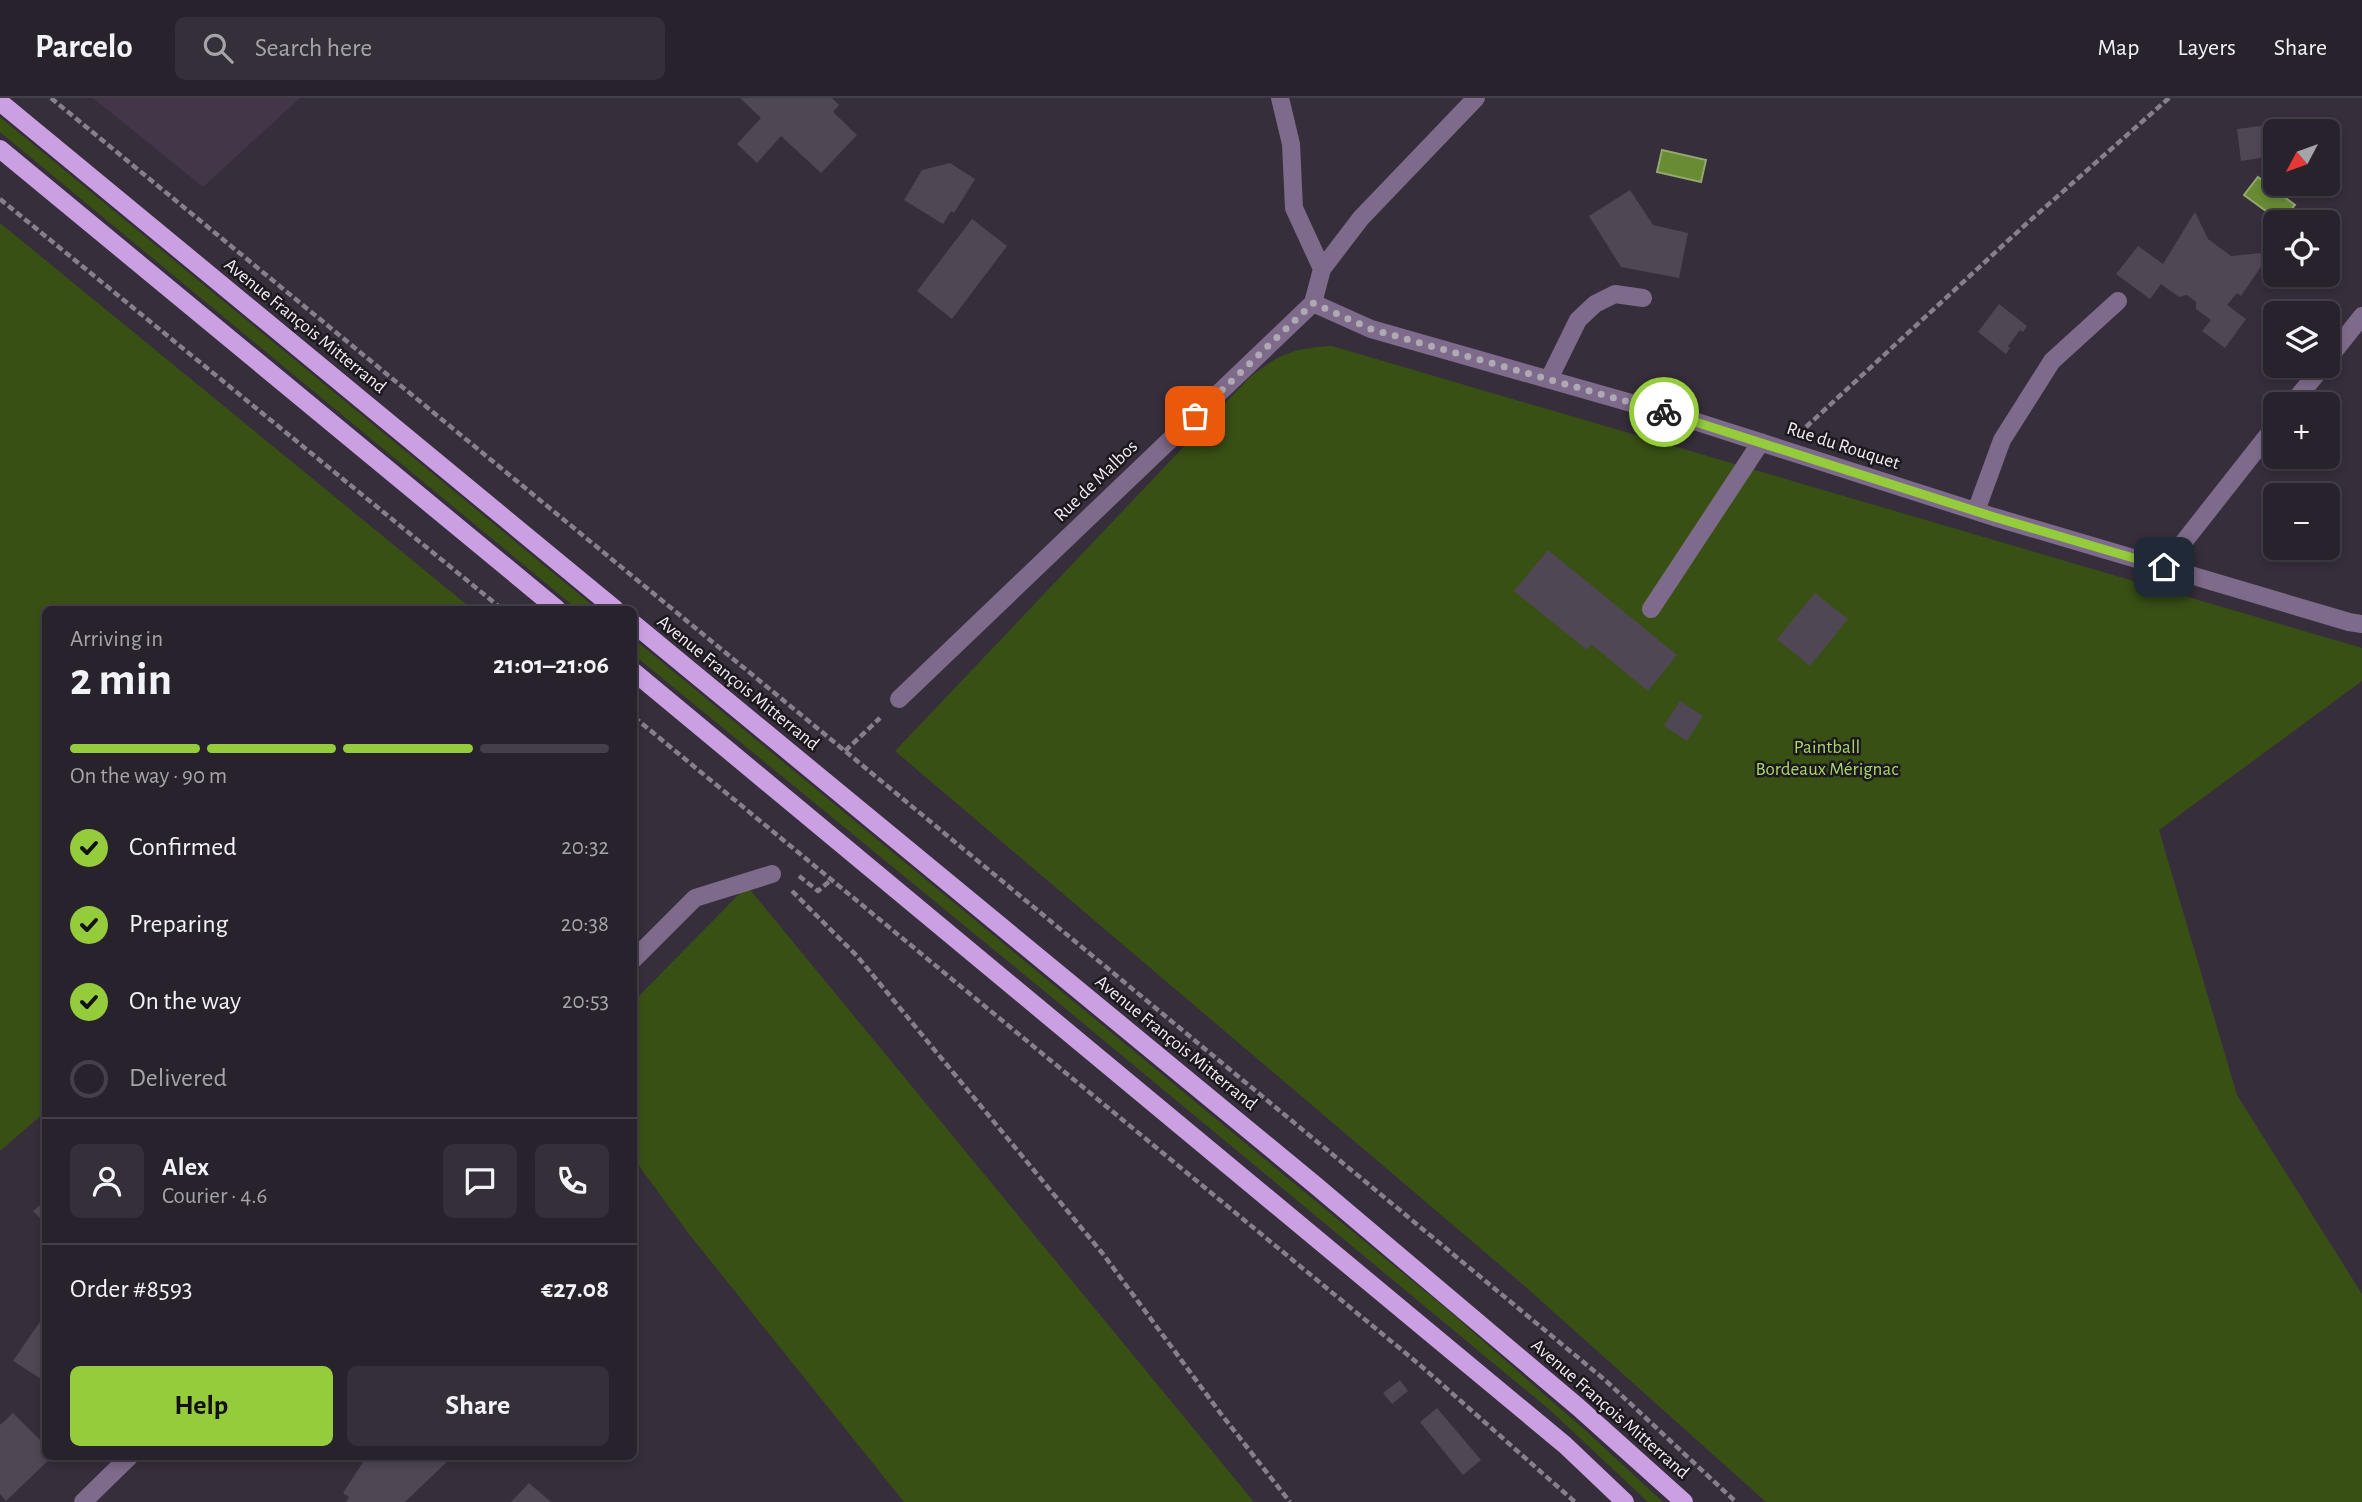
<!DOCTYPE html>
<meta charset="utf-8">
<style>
body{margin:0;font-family:"Alegreya Sans",sans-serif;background:#342f38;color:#f1f3f6;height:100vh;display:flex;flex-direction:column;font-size:26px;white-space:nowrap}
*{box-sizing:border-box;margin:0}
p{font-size:23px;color:#a5a4a9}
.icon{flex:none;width:38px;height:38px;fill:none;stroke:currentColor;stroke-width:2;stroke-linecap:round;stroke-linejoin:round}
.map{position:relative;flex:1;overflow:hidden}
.side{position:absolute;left:42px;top:508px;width:595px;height:854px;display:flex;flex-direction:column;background:#28222c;border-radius:10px;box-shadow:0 4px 10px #0003,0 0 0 2px #443f48}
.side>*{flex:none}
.needle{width:46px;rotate:229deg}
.tools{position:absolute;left:2263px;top:21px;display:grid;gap:14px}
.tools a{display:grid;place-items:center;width:77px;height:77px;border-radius:10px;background:#28222c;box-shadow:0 4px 10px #0003,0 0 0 2px #443f48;font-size:35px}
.pin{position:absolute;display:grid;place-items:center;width:60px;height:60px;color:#fff;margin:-30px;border-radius:14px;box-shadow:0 4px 10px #0006}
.courier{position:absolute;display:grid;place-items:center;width:70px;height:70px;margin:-35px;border:5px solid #95cc3b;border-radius:50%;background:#fff;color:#222;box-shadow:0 2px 9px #0007}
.summary em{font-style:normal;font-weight:700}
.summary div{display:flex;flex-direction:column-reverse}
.summary{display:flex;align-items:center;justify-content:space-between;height:119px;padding:0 28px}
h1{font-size:46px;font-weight:700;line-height:52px}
.bar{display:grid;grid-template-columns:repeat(4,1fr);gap:10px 7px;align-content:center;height:84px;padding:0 28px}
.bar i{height:9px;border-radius:5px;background:#443f48}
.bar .active{background:#95cc3b}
.bar p{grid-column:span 4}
.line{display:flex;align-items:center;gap:18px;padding:0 28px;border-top:2px solid #443f48}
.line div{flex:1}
.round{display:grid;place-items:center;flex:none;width:74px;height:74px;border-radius:10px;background:#342f38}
ol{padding:0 28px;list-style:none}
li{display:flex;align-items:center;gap:21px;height:77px}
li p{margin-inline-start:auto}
li .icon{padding:7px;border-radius:50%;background:#95cc3b;color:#111;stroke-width:4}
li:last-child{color:#a5a4a9}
li i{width:38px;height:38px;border:4px solid #443f48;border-radius:50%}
.cta{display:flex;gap:14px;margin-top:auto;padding:14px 28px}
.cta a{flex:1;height:80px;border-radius:10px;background:#95cc3b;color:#111;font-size:28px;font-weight:700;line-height:80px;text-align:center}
.cta a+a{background:#342f38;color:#f1f3f6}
header{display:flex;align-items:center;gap:42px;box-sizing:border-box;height:98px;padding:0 35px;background:#28222c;border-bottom:2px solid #443f48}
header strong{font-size:33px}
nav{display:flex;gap:38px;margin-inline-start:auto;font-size:24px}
.search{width:490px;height:63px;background:#342f38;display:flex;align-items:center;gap:18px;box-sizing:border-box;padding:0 24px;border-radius:10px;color:#a5a4a9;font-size:26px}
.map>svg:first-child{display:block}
.built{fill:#423648}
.green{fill:#395015}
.water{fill:#688b34;stroke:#91a86e;stroke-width:2}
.building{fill:#504755}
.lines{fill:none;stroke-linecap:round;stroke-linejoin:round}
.path{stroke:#87808b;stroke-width:4.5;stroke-dasharray:7 3.5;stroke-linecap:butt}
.minor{stroke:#7e6a8a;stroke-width:18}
.major{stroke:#caa0e3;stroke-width:18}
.done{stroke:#afa9b3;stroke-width:7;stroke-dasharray:0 12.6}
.route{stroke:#95cc3b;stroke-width:9}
.labels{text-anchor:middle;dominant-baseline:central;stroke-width:5;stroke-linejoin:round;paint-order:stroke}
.street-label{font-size:19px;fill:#f0ebf4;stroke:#1c181e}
.park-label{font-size:19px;fill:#a7d766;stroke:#1c181e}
</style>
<header>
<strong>Parcelo</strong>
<div class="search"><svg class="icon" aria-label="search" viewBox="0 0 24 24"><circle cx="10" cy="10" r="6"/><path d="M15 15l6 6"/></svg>Search here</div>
<nav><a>Map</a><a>Layers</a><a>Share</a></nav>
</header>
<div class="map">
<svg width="2362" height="1404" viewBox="0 0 2362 1404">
<rect width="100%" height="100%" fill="#362e3b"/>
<!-- built -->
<path class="built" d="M93,0H300L203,89Z"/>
<!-- green -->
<path class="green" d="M0,19L597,511H577L0,34Z
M0,125L472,511H46L45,1014L0,1053Z
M1332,248L2362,550V583L2159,732L2237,997L2362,1196V1404H1766L1520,1184L895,653L1249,280C1278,256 1294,250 1332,248Z
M634,541L1449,1213L1586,1333L1663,1404H1648L1551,1313L1043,892L634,557Z
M747,788L1254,1404H904L689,1136L634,1061V903Z"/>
<!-- water -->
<path class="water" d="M1662,52L1706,62L1701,84L1657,74Z
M2258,79L2295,107L2281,124L2244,97Z"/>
<!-- building -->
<path class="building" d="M740,0H832L839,7L833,14L857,37L821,75L781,38L757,65L737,46L761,20Z
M2269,27L2273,58L2241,63L2237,31Z
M950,65L975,81L954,115L951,113L943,126L904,102L922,72Z
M1630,92L1653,127L1688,135L1679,180L1621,169L1589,118Z
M2195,114L2208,141L2231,158L2271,154L2241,198L2237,195L2227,207L2246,221L2225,250L2202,233L2211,222L2196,211V204L2187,197L2179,199L2161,186L2150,201L2116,176L2138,148L2163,166Z
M972,121L1007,148L952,221L917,193Z
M1999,206L2027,228L2023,234L2020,232L2008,248L2010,250L2006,256L1978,234Z
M1548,452L1677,557L1648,593L1591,546L1587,552L1514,493Z
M1815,495L1848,521L1810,568L1777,541Z
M1680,603L1703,618L1687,643L1664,628Z
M46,1102V1126L33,1113Z
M46,1215V1284L13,1263Z
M1400,1282L1408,1293L1392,1306L1383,1295Z
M1437,1310L1481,1362L1463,1377L1420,1324Z
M13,1315L46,1348V1358H53L6,1403L0,1396V1327Z
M367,1358H453L405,1404H346L349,1399L343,1395Z
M529,1385L551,1404H511Z"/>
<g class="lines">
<!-- path -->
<path class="path" d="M51,0L845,653L1605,1282L1736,1404
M0,101L502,511
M1806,329L2025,127L2169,0
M634,619L1420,1267L1575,1404
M845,653L880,620
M799,778L818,793L831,782
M792,793L857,858L1103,1156L1221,1316L1290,1404"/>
<!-- minor -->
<path class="minor" d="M1280,0L1291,46L1294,110L1322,171
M1313,205L1371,231L1691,322L1994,419L2349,524L2362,526
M2328,261L2362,218
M1549,281L1578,222L1595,206L1615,196L1643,200
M2292,306L2323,268
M1976,413L2002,342L2052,263L2118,203
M2164,469L2275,328
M1651,511L1761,344
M899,601L1313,205L1322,171L1361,120L1476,0
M634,861L695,800L772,776
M83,1404L130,1358"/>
<!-- major -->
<path class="major" d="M0,4L615,511
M0,51L557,511
M634,526L1314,1086L1578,1309L1684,1404
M634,574L1565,1347L1625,1404"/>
</g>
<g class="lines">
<!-- done -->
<path class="done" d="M1195,318L1313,205L1371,231L1664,314"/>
<!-- route -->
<path class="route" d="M1664,314L1994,419L2164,469"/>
</g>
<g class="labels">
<!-- street labels -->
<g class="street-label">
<text transform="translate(305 228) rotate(39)">Avenue François Mitterrand</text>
<text transform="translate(1843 348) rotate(18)">Rue du Rouquet</text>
<text transform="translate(1096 383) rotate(-44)">Rue de Malbos</text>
<text transform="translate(738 585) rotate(39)">Avenue François Mitterrand</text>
<text transform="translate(1176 945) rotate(39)">Avenue François Mitterrand</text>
<text transform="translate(1610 1311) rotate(41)">Avenue François Mitterrand</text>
</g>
<!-- park labels -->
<g class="park-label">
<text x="1827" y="649">Paintball<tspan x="1827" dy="22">Bordeaux Mérignac</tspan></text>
</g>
</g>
</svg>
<div class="tools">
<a><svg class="needle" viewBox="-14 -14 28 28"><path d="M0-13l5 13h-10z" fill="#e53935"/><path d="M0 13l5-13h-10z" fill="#a5a4a9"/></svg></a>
<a><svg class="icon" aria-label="locate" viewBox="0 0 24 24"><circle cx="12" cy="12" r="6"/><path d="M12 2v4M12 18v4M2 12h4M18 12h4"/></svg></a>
<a><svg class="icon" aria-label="layers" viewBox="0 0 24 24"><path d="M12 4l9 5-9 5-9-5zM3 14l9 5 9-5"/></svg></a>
<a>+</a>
<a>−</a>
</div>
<div class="pin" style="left:1195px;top:318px;background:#ea580c"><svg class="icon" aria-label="bag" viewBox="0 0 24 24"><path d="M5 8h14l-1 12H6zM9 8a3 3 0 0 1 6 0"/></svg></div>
<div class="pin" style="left:2164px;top:469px;background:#1f2937"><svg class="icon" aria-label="home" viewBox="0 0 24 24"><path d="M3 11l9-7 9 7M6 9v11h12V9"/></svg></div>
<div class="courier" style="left:1664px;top:314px"><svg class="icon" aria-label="bike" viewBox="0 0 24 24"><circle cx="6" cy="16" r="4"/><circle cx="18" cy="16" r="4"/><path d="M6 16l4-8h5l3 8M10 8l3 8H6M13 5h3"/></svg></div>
<section class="side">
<div class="summary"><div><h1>2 min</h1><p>Arriving in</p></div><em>21:01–21:06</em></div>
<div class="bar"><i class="active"></i><i class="active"></i><i class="active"></i><i></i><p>On the way · 90 m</p></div>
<ol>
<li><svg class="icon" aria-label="check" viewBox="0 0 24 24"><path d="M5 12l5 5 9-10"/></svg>Confirmed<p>20:32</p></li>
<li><svg class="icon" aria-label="check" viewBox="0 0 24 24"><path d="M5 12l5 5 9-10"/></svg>Preparing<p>20:38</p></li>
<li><svg class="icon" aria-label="check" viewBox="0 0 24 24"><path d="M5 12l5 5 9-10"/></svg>On the way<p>20:53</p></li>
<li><i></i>Delivered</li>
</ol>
<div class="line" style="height:126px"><a class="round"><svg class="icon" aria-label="person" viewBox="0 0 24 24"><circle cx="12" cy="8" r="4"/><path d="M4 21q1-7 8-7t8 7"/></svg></a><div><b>Alex</b><p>Courier · 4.6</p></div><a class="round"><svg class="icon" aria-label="chat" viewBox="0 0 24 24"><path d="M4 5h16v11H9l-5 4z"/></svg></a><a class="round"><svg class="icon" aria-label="phone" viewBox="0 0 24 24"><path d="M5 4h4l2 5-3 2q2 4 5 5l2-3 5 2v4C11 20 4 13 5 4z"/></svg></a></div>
<div class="line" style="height:91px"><div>Order #8593</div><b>€27.08</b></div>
<div class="cta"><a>Help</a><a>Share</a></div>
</section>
</div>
